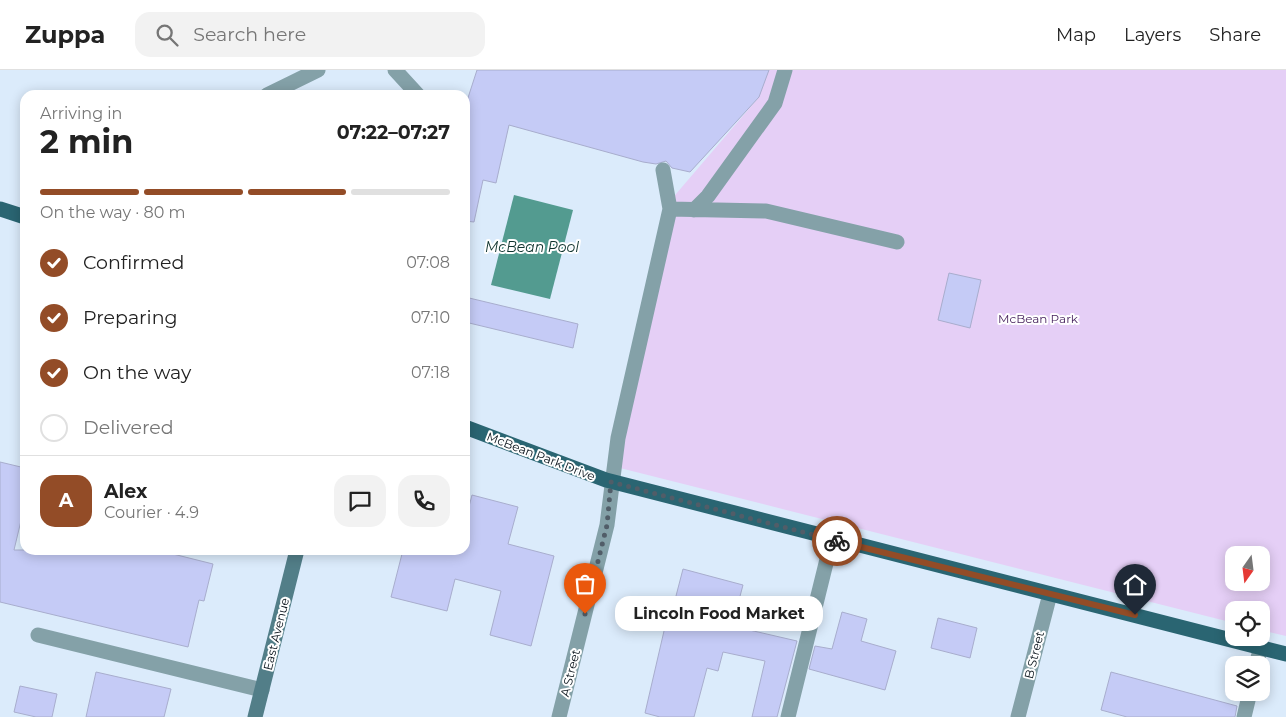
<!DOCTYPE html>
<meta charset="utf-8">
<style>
body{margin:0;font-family:Montserrat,sans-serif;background:#f2f2f2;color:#222;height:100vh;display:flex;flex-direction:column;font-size:19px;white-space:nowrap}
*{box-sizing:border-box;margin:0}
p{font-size:16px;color:#767676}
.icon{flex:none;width:28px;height:28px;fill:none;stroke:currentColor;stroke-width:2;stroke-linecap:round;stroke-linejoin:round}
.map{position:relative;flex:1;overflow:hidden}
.panel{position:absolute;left:20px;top:20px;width:450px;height:465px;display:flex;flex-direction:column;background:#fff;border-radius:15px;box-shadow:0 2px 12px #0003}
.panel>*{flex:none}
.needle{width:32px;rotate:194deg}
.tools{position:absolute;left:1225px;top:476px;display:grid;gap:10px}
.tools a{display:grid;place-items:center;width:45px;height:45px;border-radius:10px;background:#fff;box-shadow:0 2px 12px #0003;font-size:25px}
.pin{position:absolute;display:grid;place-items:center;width:42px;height:42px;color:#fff;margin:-51px -21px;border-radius:50% 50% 50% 0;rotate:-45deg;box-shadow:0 0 5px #0007}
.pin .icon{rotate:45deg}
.courier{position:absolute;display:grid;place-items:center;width:50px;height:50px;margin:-25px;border:4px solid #934c27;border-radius:50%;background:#fff;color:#222;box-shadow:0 1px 6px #0007}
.bubble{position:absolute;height:35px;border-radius:15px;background:#fff;box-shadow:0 2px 12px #0003;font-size:16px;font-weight:700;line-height:35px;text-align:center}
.overview em{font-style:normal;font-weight:700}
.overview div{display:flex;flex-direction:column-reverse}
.overview{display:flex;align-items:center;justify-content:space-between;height:85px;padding:0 20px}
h1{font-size:32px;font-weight:700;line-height:38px}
.bar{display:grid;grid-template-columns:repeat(4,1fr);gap:8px 5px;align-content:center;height:60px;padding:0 20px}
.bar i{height:6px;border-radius:4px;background:#e0e0e0}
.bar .active{background:#934c27}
.bar p{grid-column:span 4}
.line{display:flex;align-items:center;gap:12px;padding:0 20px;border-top:1px solid #e0e0e0}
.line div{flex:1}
.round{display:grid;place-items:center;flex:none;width:52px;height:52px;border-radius:15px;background:#f2f2f2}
ol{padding:0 20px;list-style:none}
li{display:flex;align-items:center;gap:15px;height:55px}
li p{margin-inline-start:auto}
li .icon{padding:5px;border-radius:50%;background:#934c27;color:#fff;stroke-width:4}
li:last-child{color:#767676}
li i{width:28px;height:28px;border:2px solid #e0e0e0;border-radius:50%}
header{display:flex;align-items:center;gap:30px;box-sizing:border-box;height:70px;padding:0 25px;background:#fff;border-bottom:1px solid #e0e0e0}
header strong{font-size:24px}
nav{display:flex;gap:28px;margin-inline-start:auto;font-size:18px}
.search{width:350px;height:45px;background:#f2f2f2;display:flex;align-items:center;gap:12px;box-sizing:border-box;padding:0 18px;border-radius:15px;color:#767676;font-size:19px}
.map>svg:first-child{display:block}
.green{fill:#e5cff6;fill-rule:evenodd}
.water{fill:#539b90}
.building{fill:#c5cbf6;stroke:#a8adcd}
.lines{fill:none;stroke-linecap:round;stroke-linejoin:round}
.lane{stroke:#84a1a8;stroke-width:15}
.street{stroke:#84a1a8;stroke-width:15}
.secondary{stroke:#527e88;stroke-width:15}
.primary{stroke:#2a6572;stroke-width:15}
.done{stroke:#515d68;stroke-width:5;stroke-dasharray:0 9}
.route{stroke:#934c27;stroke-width:6}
.labels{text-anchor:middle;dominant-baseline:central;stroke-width:4;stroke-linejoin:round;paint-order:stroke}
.park-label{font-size:12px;fill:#48245f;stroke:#fff}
.street-label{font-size:12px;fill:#071119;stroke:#fff}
.water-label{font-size:14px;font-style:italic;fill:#0f332e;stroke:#fff}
</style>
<header>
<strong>Zuppa</strong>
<div class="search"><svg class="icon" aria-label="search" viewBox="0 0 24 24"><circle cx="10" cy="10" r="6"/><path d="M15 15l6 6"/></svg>Search here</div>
<nav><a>Map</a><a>Layers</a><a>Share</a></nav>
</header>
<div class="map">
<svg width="1286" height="647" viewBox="0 0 1286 647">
<rect width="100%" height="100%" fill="#dbebfb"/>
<!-- green -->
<path class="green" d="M766,0H1286V566L1261,560V540H1234V553L612,396L670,131L759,27ZM1234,485H1261V512H1234Z"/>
<!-- water -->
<path class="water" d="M514,125L573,140L550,229L491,215Z"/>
<!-- building -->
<path class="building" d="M477,0H769L759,27L690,102L672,98L666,91L656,94L643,92L509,55L496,113L483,110L474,152L465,151V37Z
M949,203L981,210L970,258L938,250Z
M465,227L578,254L573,278L465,252Z
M0,392L25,398V434L14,480H157L213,494L204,531L199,530L188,577L0,532Z
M472,425L518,437L508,474L554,486L531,576L490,565L501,521L455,509L447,541L391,527L403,480H465V452Z
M683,499L743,515L732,556L797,571L777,647H752L765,591L723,582L718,601L707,598L694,647H660L645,643L667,548L670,549Z
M842,542L867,549L861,571L896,581L885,620L809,599L815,576L832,579Z
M938,548L977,558L970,588L931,578Z
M96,602L171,619L164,647H86Z
M1111,602L1237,636L1235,647H1127L1101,640Z
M20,616L57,624L52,647H36L14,642Z"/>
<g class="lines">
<!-- lane -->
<path class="lane" d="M395,0L418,25
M267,25L318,0
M38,565L262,620
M1256,595L1261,577
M788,647L832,469
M1244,647L1250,622"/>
<!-- street -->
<path class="street" d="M663,100L670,139
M694,140L708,126L775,33L785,0
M559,647L607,455L618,368L670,139L766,141L897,172
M1018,647L1050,524"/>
<!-- secondary -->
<path class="secondary" d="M255,647L297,480"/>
<!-- primary -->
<path class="primary" d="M0,139L25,147
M465,357L606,410L1286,584"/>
</g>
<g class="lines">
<!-- done -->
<path class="done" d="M585,544L607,455L611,412L837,471"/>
<!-- route -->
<path class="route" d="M837,471L1135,545"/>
</g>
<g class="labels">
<!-- park labels -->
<g class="park-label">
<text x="1038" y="248">McBean Park</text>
</g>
<!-- street labels -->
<g class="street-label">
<text transform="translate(541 386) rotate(21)">McBean Park Drive</text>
<text transform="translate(276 564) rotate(-76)">East Avenue</text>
<text transform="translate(1034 585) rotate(-76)">B Street</text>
<text transform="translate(570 603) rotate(-76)">A Street</text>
</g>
<!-- water labels -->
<g class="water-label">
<text x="532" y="177">McBean Pool</text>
</g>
</g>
</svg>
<div class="tools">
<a><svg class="needle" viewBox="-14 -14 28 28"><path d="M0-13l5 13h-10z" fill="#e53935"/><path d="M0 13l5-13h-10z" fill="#767676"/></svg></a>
<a><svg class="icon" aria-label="locate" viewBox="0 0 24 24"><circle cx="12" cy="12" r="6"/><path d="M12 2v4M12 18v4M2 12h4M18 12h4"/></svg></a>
<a><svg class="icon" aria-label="layers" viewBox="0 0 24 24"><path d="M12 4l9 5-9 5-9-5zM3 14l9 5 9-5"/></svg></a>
</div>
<div class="pin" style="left:585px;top:544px;background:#ea580c"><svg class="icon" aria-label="bag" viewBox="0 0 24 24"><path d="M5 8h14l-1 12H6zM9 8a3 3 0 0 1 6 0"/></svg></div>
<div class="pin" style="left:1135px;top:545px;background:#1f2937"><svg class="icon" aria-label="home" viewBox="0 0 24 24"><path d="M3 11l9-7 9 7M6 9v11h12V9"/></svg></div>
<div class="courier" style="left:837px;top:471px"><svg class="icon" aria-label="bike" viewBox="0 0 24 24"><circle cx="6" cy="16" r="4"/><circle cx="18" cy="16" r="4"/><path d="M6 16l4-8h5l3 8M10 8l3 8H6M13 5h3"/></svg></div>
<div class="bubble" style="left:615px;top:526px;width:208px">Lincoln Food Market</div>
<section class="panel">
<div class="overview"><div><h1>2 min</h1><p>Arriving in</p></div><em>07:22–07:27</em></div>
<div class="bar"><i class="active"></i><i class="active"></i><i class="active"></i><i></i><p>On the way · 80 m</p></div>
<ol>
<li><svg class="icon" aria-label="check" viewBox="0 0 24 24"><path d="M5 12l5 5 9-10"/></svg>Confirmed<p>07:08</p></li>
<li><svg class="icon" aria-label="check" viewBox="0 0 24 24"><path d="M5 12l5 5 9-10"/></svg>Preparing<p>07:10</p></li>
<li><svg class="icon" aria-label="check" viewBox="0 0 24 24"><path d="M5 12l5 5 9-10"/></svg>On the way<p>07:18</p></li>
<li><i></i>Delivered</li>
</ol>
<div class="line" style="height:90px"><b class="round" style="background:#934c27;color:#fff">A</b><div><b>Alex</b><p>Courier · 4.9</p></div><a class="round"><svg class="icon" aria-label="chat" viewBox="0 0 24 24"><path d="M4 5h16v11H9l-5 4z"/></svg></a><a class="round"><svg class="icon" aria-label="phone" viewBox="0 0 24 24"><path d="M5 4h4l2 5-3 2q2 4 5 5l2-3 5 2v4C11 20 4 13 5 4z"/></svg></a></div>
</section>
</div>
